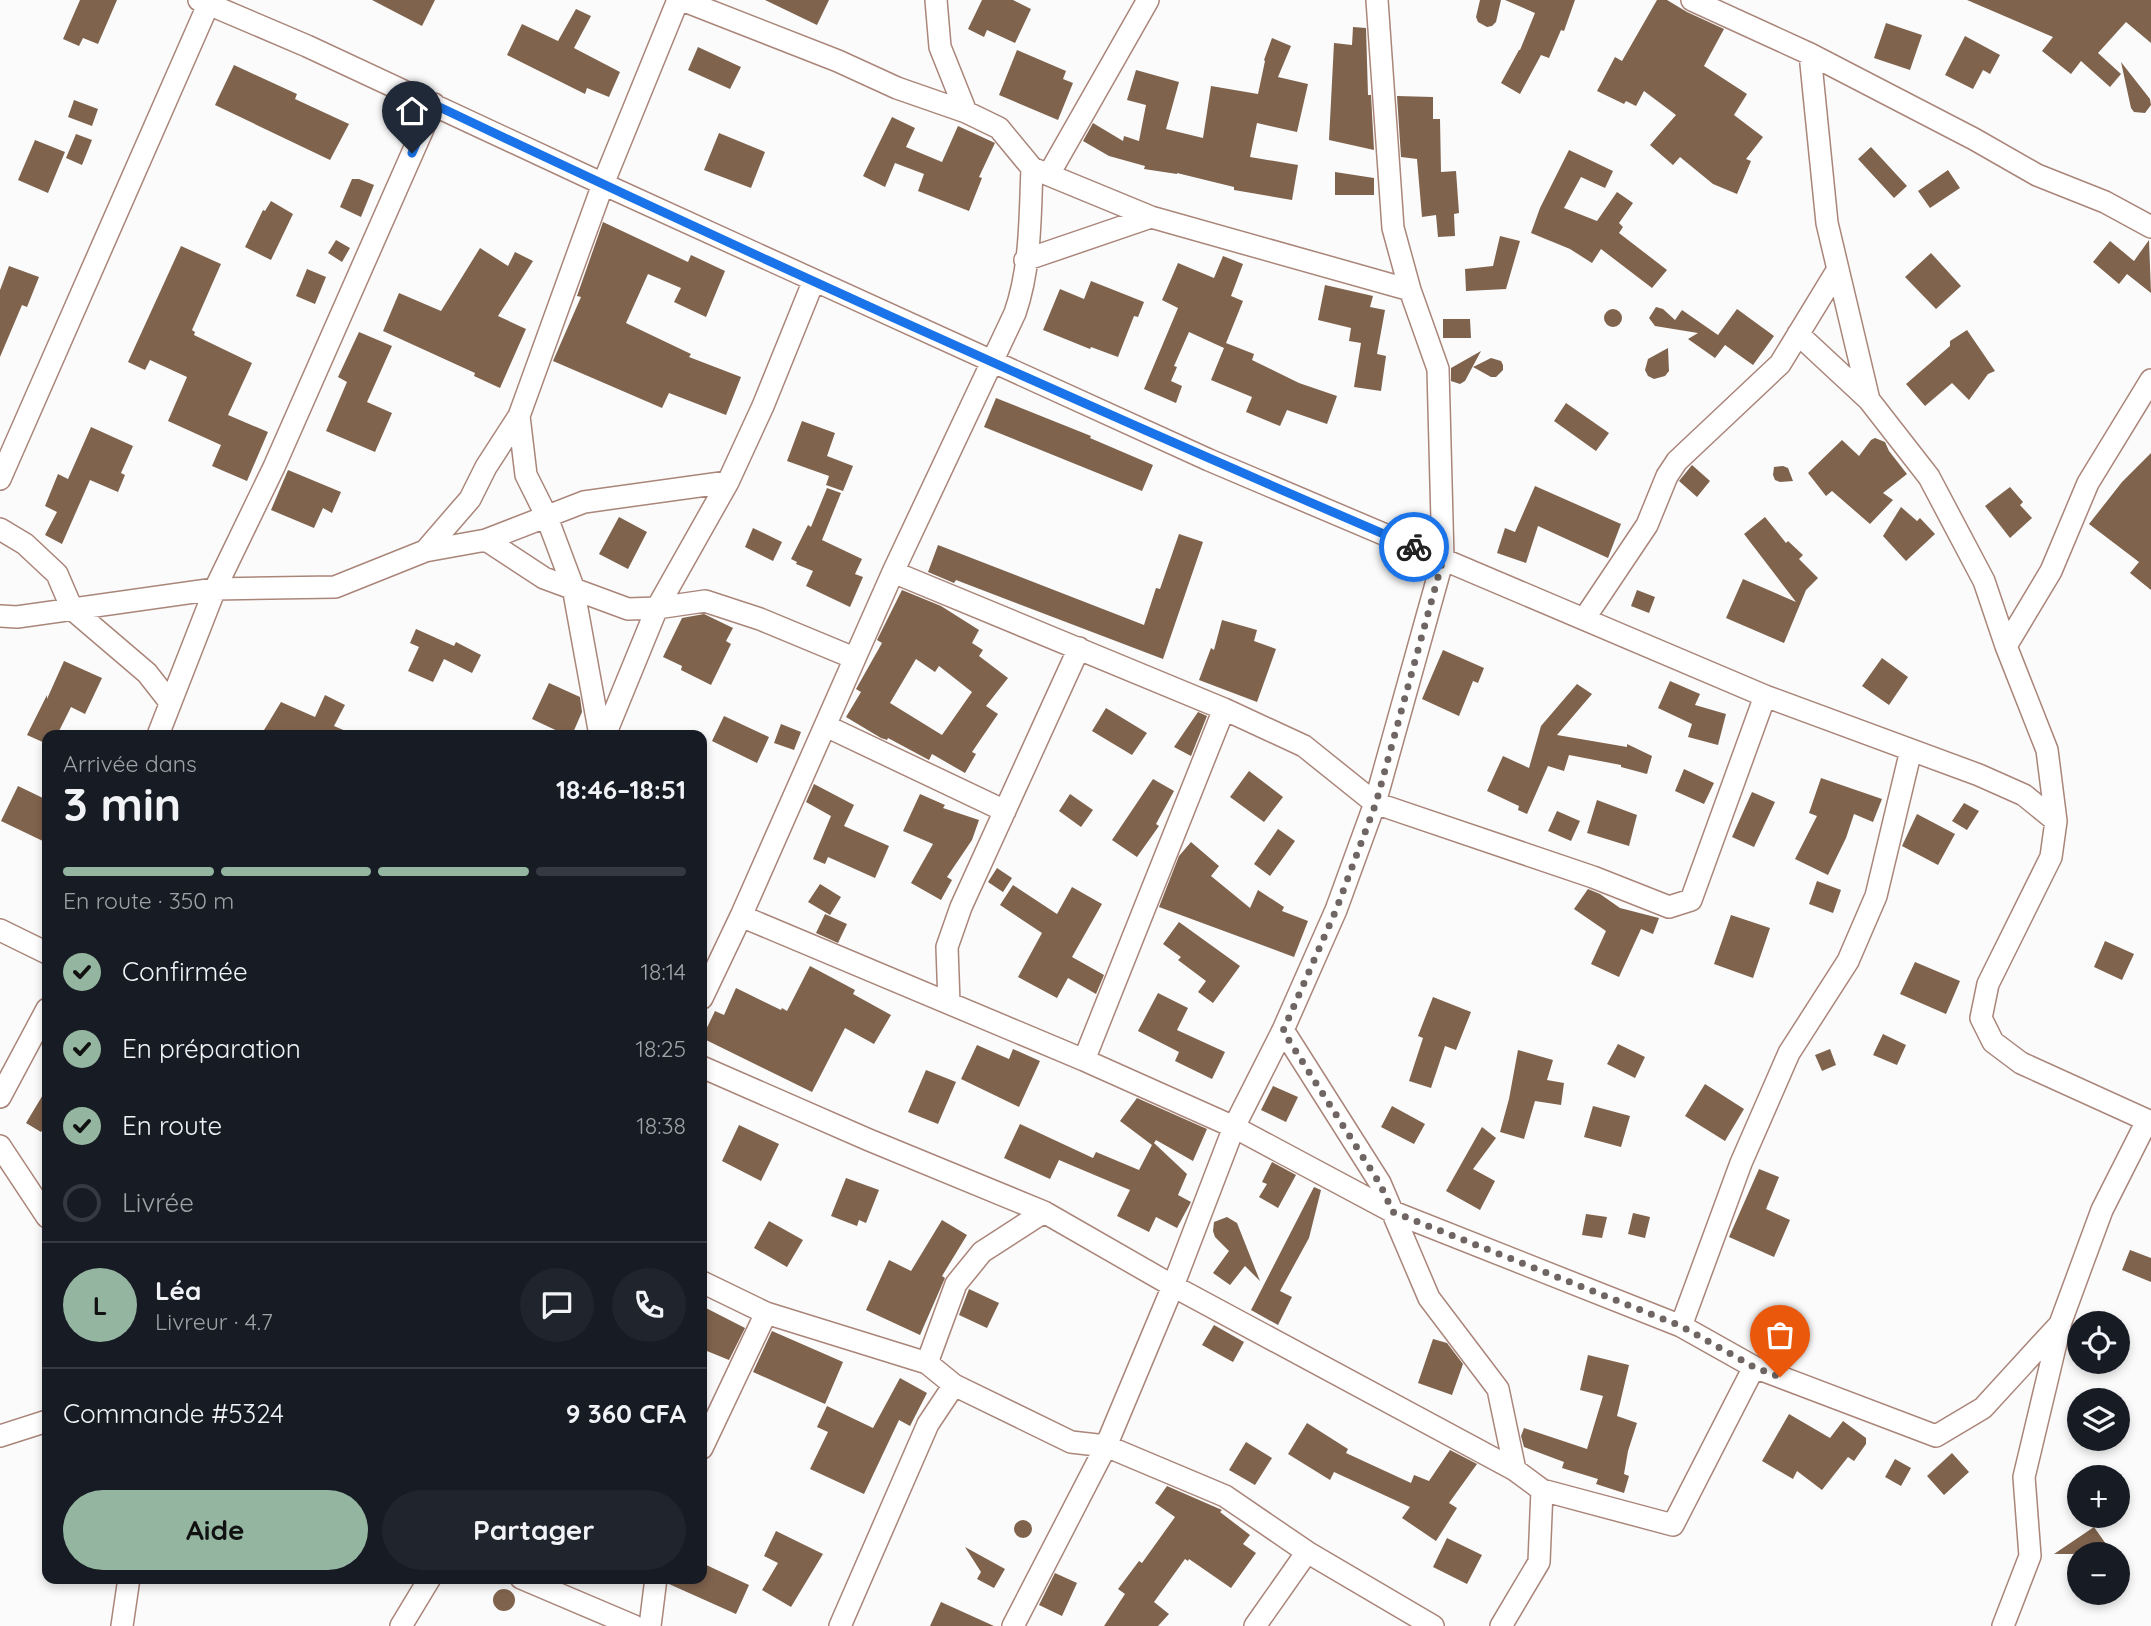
<!DOCTYPE html>
<html lang="fr">
<meta charset="utf-8">
<style>
body{margin:0;font-family:Quicksand,sans-serif;background:#20242c;color:#f1f3f6;height:100vh;display:flex;flex-direction:column;font-size:26px;white-space:nowrap}
*{box-sizing:border-box;margin:0}
p{font-size:23px;color:#9ea1a6}
.icon{flex:none;width:38px;height:38px;fill:none;stroke:currentColor;stroke-width:2;stroke-linecap:round;stroke-linejoin:round}
.map{position:relative;flex:1;overflow:hidden}
.details{position:absolute;left:42px;top:730px;width:665px;height:854px;display:flex;flex-direction:column;background:#171b24;border-radius:14px;box-shadow:0 4px 10px #0003}
.details>*{flex:none}
.controls{position:absolute;left:2067px;top:1311px;display:grid;gap:14px}
.controls a{display:grid;place-items:center;width:63px;height:63px;border-radius:50%;background:#171b24;box-shadow:0 4px 10px #0003;font-size:35px}
.pin{position:absolute;display:grid;place-items:center;width:60px;height:60px;color:#fff;margin:-72px -30px;border-radius:50% 50% 50% 0;rotate:-45deg;box-shadow:0 0 7px #0007}
.pin .icon{rotate:45deg}
.courier{position:absolute;display:grid;place-items:center;width:70px;height:70px;margin:-35px;border:5px solid #1a73e8;border-radius:50%;background:#fff;color:#222;box-shadow:0 2px 9px #0007}
.overview em{font-style:normal;font-weight:800}
.overview div{display:flex;flex-direction:column-reverse}
.overview{display:flex;align-items:center;justify-content:space-between;height:119px;padding:0 21px}
h1{font-size:46px;font-weight:800;line-height:52px}
.bar{display:grid;grid-template-columns:repeat(4,1fr);gap:10px 7px;align-content:center;height:84px;padding:0 21px}
.bar i{height:9px;border-radius:5px;background:#363941}
.bar .on{background:#94b5a0}
.bar p{grid-column:span 4}
.line{display:flex;align-items:center;gap:18px;padding:0 21px;border-top:2px solid #363941}
.line div{flex:1}
.round{display:grid;place-items:center;flex:none;width:74px;height:74px;border-radius:37px;background:#20242c}
ol{padding:0 21px;list-style:none}
li{display:flex;align-items:center;gap:21px;height:77px}
li p{margin-inline-start:auto}
li .icon{padding:7px;border-radius:50%;background:#94b5a0;color:#111;stroke-width:4}
li:last-child{color:#9ea1a6}
li i{width:38px;height:38px;border:4px solid #363941;border-radius:50%}
.primary-button{display:flex;gap:14px;margin-top:auto;padding:14px 21px}
.primary-button a{flex:1;height:80px;border-radius:42px;background:#94b5a0;color:#111;font-size:28px;font-weight:800;line-height:80px;text-align:center}
.primary-button a+a{background:#20242c;color:#f1f3f6}
.map>svg:first-child{display:block}
.building{fill:#7f634d;fill-rule:evenodd}
.lines{fill:none;stroke-linecap:round;stroke-linejoin:round}
.minor-casing{stroke:#aa8579;stroke-width:24}
.minor{stroke:#fff;stroke-width:21}
.done{stroke:#6f6663;stroke-width:7;stroke-dasharray:0 12.6}
.route{stroke:#1a73e8;stroke-width:9}
</style>
<div class="map">
<svg width="2151" height="1626" viewBox="0 0 2151 1626">
<rect width="100%" height="100%" fill="#fbfbfb"/>
<!-- building -->
<path class="building" d="M80,0H117L98,44L83,38L79,46L63,39Z
M372,0H435L422,26Z
M765,0H829L817,25Z
M982,0H1013L1031,9L1015,43L987,30L984,37L968,29Z
M1480,0H1501L1496,22L1492,26L1487,27L1478,22L1476,17Z
M1505,0H1575L1564,31L1561,30L1549,58L1541,55L1520,94L1501,83L1519,50H1520L1535,13Z
M1657,0H1667L1687,12L1724,29L1704,66L1747,94L1734,115L1763,137L1746,159L1751,161L1737,194L1713,184L1680,157L1673,165L1650,145L1676,115L1644,91L1636,106L1626,101L1624,104L1597,91L1615,57L1622,61Z
M1967,0H2151V43L2126,22L2098,53L2121,74L2110,87L2081,61L2071,74L2042,51L2053,37Z
M576,9L591,16L574,48L620,72L609,97L587,88L585,94L507,55L522,24L558,41Z
M1886,23L1922,35L1910,70L1874,58Z
M1353,27L1366,28L1368,95H1371L1374,150L1329,140L1334,43L1352,45Z
M1965,36L2000,55L1990,74L1983,70L1973,89L1945,75Z
M1272,38L1291,46L1278,77L1308,84L1297,132L1257,123L1250,157L1298,165L1292,200L1234,190V187L1177,173V174L1144,169L1145,166L1109,156L1083,141L1093,123L1123,141L1124,136L1139,141L1146,105L1127,100L1136,70L1179,82L1166,129L1203,138L1211,86L1258,94L1265,61L1264,60Z
M698,47L741,67L730,89L688,70Z
M1017,50L1066,71L1063,79L1073,83L1058,120L999,95Z
M2121,62L2150,99L2151,105L2145,113L2134,112L2131,108Z
M234,65L297,94L295,99L349,124L330,160L215,105Z
M1397,96L1433,97V119H1440L1441,172L1456,171L1459,213L1454,214L1455,236L1438,237L1436,215L1422,217L1417,159L1401,157Z
M74,100L98,109L92,126L68,117Z
M892,117L915,128L906,147L942,162L958,126L995,143L979,177L982,178L969,211L918,191L924,174L895,163L885,187L863,176Z
M719,133L765,152L751,188L704,170Z
M76,134L92,140L82,165L66,158Z
M35,140L65,152L48,193L18,180Z
M1871,147L1907,186L1894,198L1858,159Z
M1569,150L1613,171L1605,188L1581,177L1564,208L1597,221L1617,192L1633,203L1619,223L1623,227L1619,233L1667,270L1652,288L1601,249L1592,263L1570,249L1531,233L1540,208Z
M1948,170L1960,188L1930,208L1918,191Z
M1335,172L1374,178V195H1335Z
M352,179H359L374,185L361,217L340,207Z
M271,201L293,214L271,260L245,247L263,210L265,211Z
M603,222L688,262L691,255L725,271L706,317L674,302L681,288L648,274L626,323L691,354L689,357L741,377L726,415L669,393L662,408L553,361L581,297L577,296Z
M1500,236L1520,241L1506,289L1466,291L1465,269L1493,266Z
M336,240L350,248L342,262L328,253Z
M2149,240L2151,293L2127,274L2119,284L2093,262L2110,241L2134,261Z
M181,246L221,264L192,330L195,332L194,335L252,363L228,415L268,432L247,481L212,466L221,445L168,421L187,377L150,360L145,370L128,362Z
M480,248L508,266L515,252L533,261L498,316L526,329L500,388L474,376L475,373L383,331L399,293L441,311Z
M1931,253L1961,286L1936,309L1905,277Z
M1223,256L1243,264L1231,296L1243,301L1224,348L1189,332L1174,366L1177,367L1171,381L1182,386L1176,403L1144,389L1178,308L1162,300L1178,263L1214,278Z
M9,266L39,277L27,307L22,305L0,357V290Z
M307,269L326,277L315,304L296,296Z
M1091,281L1144,302L1138,317L1134,316L1118,357L1091,347L1090,349L1043,330L1060,289L1084,299Z
M1325,285L1373,296L1370,307L1385,310L1377,354L1386,356L1381,391L1354,387L1361,343L1349,341L1351,328L1318,320Z
M1656,307L1663,309L1675,320L1682,310L1718,335L1737,309L1774,336L1753,365L1725,345L1715,358L1688,339L1698,333L1655,326L1649,318Z
M1604 318a9 9 0 1 1 18 0a9 9 0 1 1-18 0Z
M1443,319H1470L1471,338H1443Z
M1967,330L1995,371L1988,374L1969,400L1952,383L1925,406L1906,384L1950,346V341Z
M359,332L392,346L367,402L392,413L375,452L326,431L347,382L338,377Z
M1226,343L1254,354L1252,360L1299,383L1337,396L1327,424L1287,410L1280,426L1246,412L1252,397L1211,380Z
M1668,348L1669,371L1665,376L1654,379L1648,376L1645,370L1648,359Z
M1481,351L1465,381L1460,384L1451,381V368Z
M1491,358L1501,361L1503,365V370L1496,377H1491L1473,367Z
M996,398L1091,436L1090,438L1153,465L1142,491L984,427Z
M1566,403L1609,433L1596,451L1554,421Z
M802,421L835,433L827,456L853,466L843,491L826,485L829,476L787,461Z
M91,427L133,446L121,473L125,475L118,492L90,480L62,544L45,535L57,512L45,506L58,474L68,479Z
M1875,438L1885,442L1889,451L1907,474L1883,493L1893,500L1870,524L1832,491L1826,496L1808,473L1842,440L1859,456L1871,440Z
M2151,453V590L2130,573L2139,562L2089,524L2122,482Z
M1692,465L1710,481L1697,497L1679,481Z
M1783,466L1788,468L1793,481L1780,482L1775,480L1773,475L1774,467Z
M288,470L341,492L332,513L323,508L314,528L271,510Z
M1535,486L1621,524L1608,558L1538,526L1526,563L1497,553L1505,528L1515,532Z
M2010,487L2023,502L2020,505L2032,518L2010,538L1985,506Z
M827,488L841,493L822,540L862,559L855,574L863,577L850,607L806,586L813,571L796,564L797,562L791,559L808,525L811,527Z
M1901,507L1917,521L1920,518L1935,534L1906,561L1883,536Z
M619,517L647,532L628,569L599,554Z
M1765,517L1786,543L1788,541L1803,555L1799,559L1818,578L1806,590L1784,643L1726,618L1743,579L1796,602L1744,534Z
M753,528L782,542L773,561L745,547Z
M1179,534L1203,542L1163,659L956,580L954,583L928,572L938,545L1144,625L1156,588L1160,589Z
M902,590L941,606L979,630L972,643L983,650L979,656L1008,678L986,706L998,714L972,752L976,754L965,773L932,754L929,760L888,738L887,740L881,738L846,717L861,692L856,689L882,643L877,640ZM916,659L935,672L939,666L972,692L942,735L890,703Z
M1637,590L1655,597L1649,613L1631,606Z
M704,614L733,628L726,641L731,644L711,685L681,670L682,666L663,657L682,618Z
M1222,620L1257,630L1254,641L1276,649L1257,702L1199,680L1211,648L1214,650Z
M416,629L454,646L456,642L481,655L472,673L444,659L433,682L408,671L419,647L410,643Z
M1443,650L1484,668L1478,683L1473,681L1459,716L1422,699Z
M1882,658L1908,677L1889,705L1862,686Z
M64,661L102,678L85,714L71,707L57,735H47V744L27,735L47,695V699Z
M1670,681L1700,694L1695,705L1726,714L1718,745L1688,737L1692,724L1658,708Z
M549,683L580,697L582,712L572,735H566L532,719Z
M1577,684L1592,694L1557,735L1627,747V744L1652,756L1647,774L1621,767V765L1569,755L1564,771L1548,766L1527,814L1518,810L1519,806L1487,791L1503,756L1529,768L1541,726Z
M325,695L345,705L334,726L355,735H261L281,702L315,717Z
M1106,708L1147,733L1132,755L1092,731Z
M1198,712L1207,716L1191,756L1174,747Z
M724,716L769,737L757,763L712,741Z
M781,724L801,732L794,750L774,743Z
M1684,769L1714,783L1704,804L1675,791Z
M1249,771L1283,797L1264,822L1230,797Z
M1821,778L1882,799L1873,822L1854,814L1846,838L1828,875L1795,859L1817,816L1809,813Z
M1153,779L1174,791L1156,824L1159,826L1137,857L1112,840Z
M814,784L854,805L844,826L889,846L875,878L828,857L825,864L813,859L831,816L806,802Z
M18,786L47,800V843L1,821Z
M1752,792L1775,802L1754,847L1732,837Z
M920,794L945,805L943,808L979,820L972,840L947,877L952,880L941,900L911,883L933,844L903,831Z
M1070,794L1093,810L1081,827L1059,811Z
M1597,800L1637,815L1629,846L1587,833Z
M1964,803L1979,811L1967,830L1952,821Z
M1557,811L1580,821L1571,841L1548,831Z
M1917,814L1955,834L1938,865L1902,846Z
M1278,829L1295,841L1270,876L1254,864Z
M1191,842L1219,866L1211,876L1250,908L1258,890L1284,907L1282,911L1308,921L1294,957L1159,907L1179,856Z
M997,868L1012,878L1003,892L988,882Z
M1817,881L1841,890L1833,913L1809,904Z
M820,884L841,897L830,915L808,902Z
M1013,885L1057,914L1072,887L1102,904L1072,957L1104,975L1096,994L1068,978L1057,998L1018,977L1042,933L1000,905Z
M1588,889L1600,894L1620,908L1659,918L1653,934L1641,929L1619,977L1591,964L1606,931L1574,909Z
M825,914L847,924L838,943L816,933Z
M1731,915L1770,928L1753,978L1714,964Z
M1179,922L1240,966L1213,1003L1198,992L1206,981L1178,960L1181,957L1163,944Z
M2105,941L2134,954L2122,980L2094,967Z
M1915,962L1960,981L1946,1014L1900,994Z
M810,966L855,990L853,994L891,1015L874,1044L845,1028L812,1092L702,1038L715,1011L724,1015L736,988L781,1010L782,1008L787,1011Z
M1158,993L1188,1008L1177,1030L1225,1052L1212,1079L1175,1061L1179,1052L1138,1031Z
M1433,997L1471,1012L1456,1050L1445,1046L1431,1088L1409,1081L1423,1038L1418,1036Z
M1883,1034L1906,1045L1897,1065L1873,1055Z
M1618,1044L1645,1057L1635,1078L1607,1064Z
M977,1045L1009,1059L1013,1049L1040,1061L1019,1107L961,1079Z
M1830,1049L1836,1065L1822,1071L1815,1055Z
M1518,1050L1553,1060L1547,1080L1564,1083L1561,1105L1535,1101L1524,1139L1500,1132L1509,1099Z
M926,1070L956,1082L938,1124L908,1112Z
M1705,1084L1744,1109L1725,1141L1685,1116Z
M1273,1086L1298,1097L1286,1122L1261,1110Z
M47,1088V1123L41,1132L26,1123Z
M1137,1098L1207,1129L1193,1161L1156,1140L1154,1143L1187,1174L1178,1195L1191,1202L1177,1228L1156,1217L1149,1232L1117,1216L1130,1190L1059,1160L1050,1179L1004,1158L1020,1124L1093,1158L1096,1152L1139,1170L1152,1145L1120,1121Z
M1392,1106L1425,1124L1414,1144L1381,1127Z
M1593,1106L1630,1116L1621,1147L1584,1137Z
M739,1125L779,1144L761,1181L722,1161Z
M1482,1127L1496,1138L1473,1169L1495,1181L1480,1210L1446,1191Z
M1272,1162L1296,1175L1278,1208L1259,1197L1267,1184L1262,1182Z
M1759,1169L1779,1177L1766,1209L1790,1220L1774,1257L1729,1237Z
M846,1178L879,1190L866,1223L859,1220L857,1226L831,1216Z
M1314,1187L1321,1190L1309,1238L1280,1291L1292,1297L1278,1325L1251,1310Z
M1633,1213L1650,1217L1645,1238L1628,1234Z
M1586,1214L1607,1217L1602,1238L1582,1235Z
M1227,1217L1237,1223L1260,1281L1245,1266L1230,1285L1213,1273L1229,1251L1215,1237L1213,1231L1214,1222Z
M942,1220L967,1235L942,1276L945,1278L920,1335L866,1310L889,1260L911,1271Z
M769,1221L803,1240L787,1267L754,1248Z
M2130,1250L2151,1258V1282L2122,1270Z
M969,1289L999,1303L987,1328L959,1315Z
M702,1306L745,1328L729,1360L702,1349Z
M1214,1325L1244,1342L1233,1362L1202,1345Z
M772,1331L843,1362L825,1404L753,1372Z
M1433,1339L1447,1343L1463,1364L1452,1395L1418,1383Z
M1588,1355L1629,1365L1617,1416L1637,1423L1628,1451L1624,1474L1629,1476L1624,1493L1596,1484L1598,1479L1562,1468L1564,1462L1524,1447L1521,1436L1524,1428L1587,1449L1603,1396L1580,1390Z
M900,1378L927,1393L910,1426L899,1420L864,1494L810,1469L828,1432L817,1427L827,1406L873,1428Z
M1789,1414L1830,1438L1843,1421L1866,1438V1444L1854,1461L1848,1457L1822,1490L1797,1471L1793,1479L1762,1461Z
M1307,1423L1348,1449L1346,1453L1411,1483L1414,1475L1429,1481L1450,1450L1477,1464L1449,1503L1457,1508L1436,1541L1402,1518L1410,1507L1334,1472L1330,1480L1288,1454Z
M1246,1442L1272,1458L1255,1485L1229,1470Z
M1952,1453L1969,1472L1944,1495L1927,1476Z
M1895,1459L1911,1468L1901,1486L1885,1477Z
M1167,1486L1222,1510L1220,1512L1250,1535L1243,1544L1256,1553L1231,1588L1189,1559L1188,1561L1185,1559L1154,1602L1169,1614L1158,1626H1104L1125,1594L1118,1589L1139,1561L1142,1563L1175,1517L1155,1503Z
M1014 1529a9 9 0 1 1 18 0a9 9 0 1 1-18 0Z
M2094,1527L2113,1554H2054Z
M776,1531L823,1554L791,1607L762,1590L778,1563L764,1556Z
M1447,1538L1482,1555L1467,1584L1433,1567Z
M965,1547L1005,1569L994,1588L977,1579L981,1572Z
M702,1563L749,1585L736,1614L669,1584V1578H702Z
M1055,1573L1077,1583L1062,1616L1039,1605Z
M493 1600a11 11 0 1 1 22 0a11 11 0 1 1-22 0Z
M941,1602L994,1626H930Z"/>
<g class="lines">
<defs>
<path id="minor" d="M199,0L307,46L603,184L1209,460L1765,696L1979,775L2024,795L2056,821L2051,857L1988,984L1981,1018L1993,1042L2021,1063L2151,1122
M682,0L838,61L897,88L966,112L999,128L1032,168L1151,217L1410,290
M936,0L940,47L966,112
M1692,0L1810,54L1974,139L2037,175L2105,202L2151,227
M1810,54L1827,223L1869,400L1929,477L1984,581L2006,646L2047,750L2056,821
M1049,174L1148,0
M1025,260L1151,217
M1798,334L1869,400
M519,416L526,475L546,515L573,587L600,735
M0,479L208,5
M0,529L25,544L57,574L72,609L147,673L169,701
M486,540L544,578L628,609L657,608L705,601L760,619L854,658
M425,551L470,499L486,467L519,416L603,184L678,0
M893,572L1224,709L1304,746L1375,803L1593,877L1669,907L1691,900L1765,696
M0,616L17,617L215,589L335,587L425,551L486,540L584,502L728,482
M1584,619L1647,525L1667,476L1677,461L1780,364L1838,269
M2006,646L2051,571L2088,483L2151,380
M826,726L1005,811
M158,735L215,589L274,467L434,104
M605,735L657,608L728,482L763,406L814,280
M1911,750L1876,896L1848,961L1789,1053L1741,1163L1681,1326L1754,1367L1936,1436L1983,1408L2060,1324L2102,1210L2147,1121
M741,916L1084,1060L1234,1127L1393,1212L1681,1326
M0,930L47,953
M702,998L741,916L893,572L1015,313C1031,267 1030,216 1032,168
M949,1003L947,947L961,907L1079,648
M1283,1030L1380,1183L1429,1298L1498,1389L1515,1470
M1084,1060L1224,709
M702,1067L869,1140L1044,1212L1173,1286L1515,1470L1542,1490L1539,1562L1501,1626
M0,1097L47,1009
M0,1146L47,1217
M702,1282L766,1313L927,1363L954,1385L1071,1442L1106,1446L1225,1496L1307,1552L1433,1626
M927,1363L956,1284L982,1252L1044,1212
M0,1436L47,1421
M702,1448L766,1313
M1542,1490L1673,1525L1754,1367
M521,1578L634,1626
M122,1626L129,1578
M401,1626L430,1578
M650,1626L656,1578
M840,1626L928,1424L954,1385
M1013,1626L1106,1446L1173,1286L1234,1127L1283,1030L1336,910L1375,803L1443,559L1438,369L1410,290L1393,228L1377,0
M1255,1626L1307,1552
M2003,1626L2030,1556L2024,1477L2060,1326"/>
</defs>
<!-- minor casing -->
<use href="#minor" class="minor-casing"/>
<!-- minor -->
<use href="#minor" class="minor"/>
</g>
<g class="lines">
<!-- done -->
<path class="done" d="M1414,547L1443,559L1376,803L1336,910L1283,1031L1380,1184L1393,1212L1681,1326L1754,1367L1780,1377"/>
<!-- route -->
<path class="route" d="M412,153L433,104C757,258 1085,406 1414,547"/>
</g>
</svg>
<div class="controls">
<a><svg class="icon" aria-label="locate" viewBox="0 0 24 24"><circle cx="12" cy="12" r="6"/><path d="M12 2v4M12 18v4M2 12h4M18 12h4"/></svg></a>
<a><svg class="icon" aria-label="layers" viewBox="0 0 24 24"><path d="M12 4l9 5-9 5-9-5zM3 14l9 5 9-5"/></svg></a>
<a>+</a>
<a>−</a>
</div>
<div class="pin" style="left:1780px;top:1377px;background:#ea580c"><svg class="icon" aria-label="bag" viewBox="0 0 24 24"><path d="M5 8h14l-1 12H6zM9 8a3 3 0 0 1 6 0"/></svg></div>
<div class="pin" style="left:412px;top:153px;background:#1f2937"><svg class="icon" aria-label="home" viewBox="0 0 24 24"><path d="M3 11l9-7 9 7M6 9v11h12V9"/></svg></div>
<div class="courier" style="left:1414px;top:547px"><svg class="icon" aria-label="bike" viewBox="0 0 24 24"><circle cx="6" cy="16" r="4"/><circle cx="18" cy="16" r="4"/><path d="M6 16l4-8h5l3 8M10 8l3 8H6M13 5h3"/></svg></div>
<section class="details">
<div class="overview"><div><h1>3 min</h1><p>Arrivée dans</p></div><em>18:46–18:51</em></div>
<div class="bar"><i class="on"></i><i class="on"></i><i class="on"></i><i></i><p>En route · 350 m</p></div>
<ol>
<li><svg class="icon" aria-label="check" viewBox="0 0 24 24"><path d="M5 12l5 5 9-10"/></svg>Confirmée<p>18:14</p></li>
<li><svg class="icon" aria-label="check" viewBox="0 0 24 24"><path d="M5 12l5 5 9-10"/></svg>En préparation<p>18:25</p></li>
<li><svg class="icon" aria-label="check" viewBox="0 0 24 24"><path d="M5 12l5 5 9-10"/></svg>En route<p>18:38</p></li>
<li><i></i>Livrée</li>
</ol>
<div class="line" style="height:126px"><b class="round" style="background:#94b5a0;color:#111">L</b><div><b>Léa</b><p>Livreur · 4.7</p></div><a class="round"><svg class="icon" aria-label="chat" viewBox="0 0 24 24"><path d="M4 5h16v11H9l-5 4z"/></svg></a><a class="round"><svg class="icon" aria-label="phone" viewBox="0 0 24 24"><path d="M5 4h4l2 5-3 2q2 4 5 5l2-3 5 2v4C11 20 4 13 5 4z"/></svg></a></div>
<div class="line" style="height:91px"><div>Commande #5324</div><b>9 360 CFA</b></div>
<div class="primary-button"><a>Aide</a><a>Partager</a></div>
</section>
</div>
